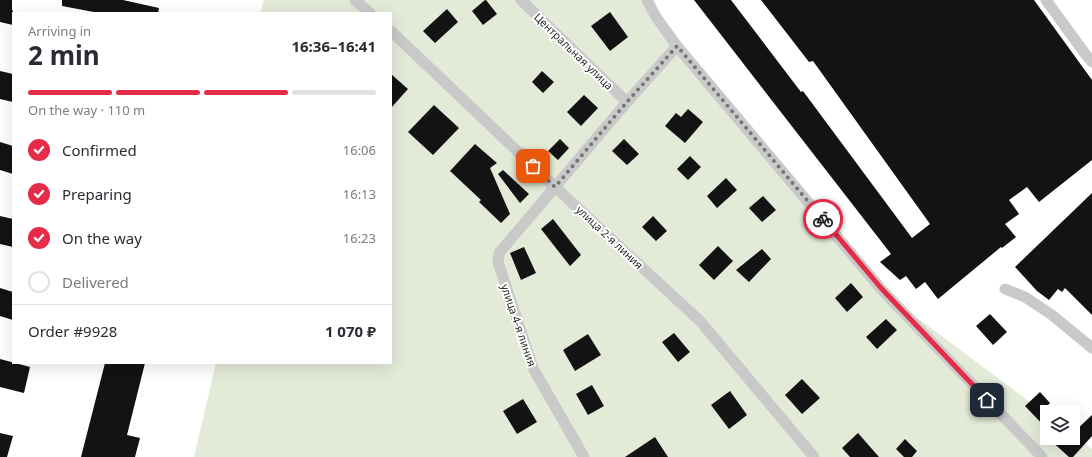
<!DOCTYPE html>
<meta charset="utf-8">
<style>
body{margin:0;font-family:"Noto Sans",sans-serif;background:#f7f7f7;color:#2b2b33;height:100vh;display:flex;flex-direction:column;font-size:15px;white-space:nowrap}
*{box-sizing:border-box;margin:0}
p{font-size:13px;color:#7c7c81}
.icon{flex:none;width:22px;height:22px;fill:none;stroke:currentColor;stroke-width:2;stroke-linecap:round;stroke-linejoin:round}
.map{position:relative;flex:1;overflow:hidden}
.drawer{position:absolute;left:12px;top:12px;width:380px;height:352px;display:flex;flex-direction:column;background:#fff;border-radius:0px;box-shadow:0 4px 16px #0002}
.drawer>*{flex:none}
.buttons{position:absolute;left:1040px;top:405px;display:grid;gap:8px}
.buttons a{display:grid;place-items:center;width:40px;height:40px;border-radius:0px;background:#fff;box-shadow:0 4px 16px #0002;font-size:20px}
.pin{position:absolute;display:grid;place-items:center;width:34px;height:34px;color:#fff;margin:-17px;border-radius:8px;box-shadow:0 2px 6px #0006}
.courier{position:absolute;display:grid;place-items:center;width:40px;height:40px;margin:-20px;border:3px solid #e42c49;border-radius:50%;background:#fff;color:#222;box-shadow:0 1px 5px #0007}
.headline em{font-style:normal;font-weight:700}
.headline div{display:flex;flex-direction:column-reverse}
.headline{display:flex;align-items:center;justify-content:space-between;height:68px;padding:0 16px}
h1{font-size:26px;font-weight:700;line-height:30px}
.bar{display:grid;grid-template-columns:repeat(4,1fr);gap:6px 4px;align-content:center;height:48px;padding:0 16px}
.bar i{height:5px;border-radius:3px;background:#e1e1e2}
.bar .active{background:#e42c49}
.bar p{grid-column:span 4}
.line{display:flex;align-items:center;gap:10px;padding:0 16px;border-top:1px solid #e1e1e2}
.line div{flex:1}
ol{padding:0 16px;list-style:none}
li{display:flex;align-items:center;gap:12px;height:44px}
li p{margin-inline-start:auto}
li .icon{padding:4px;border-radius:50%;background:#e42c49;color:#fff;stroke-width:4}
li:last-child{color:#7c7c81}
li i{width:22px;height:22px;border:2px solid #e1e1e2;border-radius:50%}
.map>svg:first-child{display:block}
.green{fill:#e3ead8}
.building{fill:#131313}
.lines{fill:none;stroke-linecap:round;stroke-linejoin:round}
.minor{stroke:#c9c9c9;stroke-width:11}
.done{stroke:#767676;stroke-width:4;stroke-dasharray:0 7.2}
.route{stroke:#e42c49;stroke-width:5}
.labels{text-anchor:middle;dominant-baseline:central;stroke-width:4;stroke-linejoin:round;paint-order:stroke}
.street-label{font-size:11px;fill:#2c2c2c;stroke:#fff}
</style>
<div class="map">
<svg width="1092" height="457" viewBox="0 0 1092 457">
<rect width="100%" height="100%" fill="#fff"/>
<!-- green -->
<path class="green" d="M264,0H647L872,284L1047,415V438H1073V434L1092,449V457H194L216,363H391V13H260Z"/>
<!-- building -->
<path class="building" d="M0,0H12V10L13,11V25L0,22Z
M62,0H123L159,8L158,13H99L62,6Z
M485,0H486L497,14L483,25L472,11Z
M694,0H731L801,92L803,91L912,238L930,224L813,61L809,62L761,0H1034L1092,80V160L1039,202L1027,187L1009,200L1019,214L1005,224L1016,237L1002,248L1001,247L938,299L925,282L916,289L906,276L900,280L880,262L891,254Z
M447,9L458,22L435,43L423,31Z
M610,12L628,37L610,51L591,26Z
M0,71L13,74V102L0,99Z
M542,71L554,82L543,93L532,82Z
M391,74L408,89L391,108Z
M584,95L598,108L581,126L567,112Z
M434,105L459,128L433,155L408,132Z
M688,109L703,122L685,143L665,126L676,113L681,117Z
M560,139L569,148L558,160L548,151Z
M624,139L639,154L627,165L612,151Z
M0,142L13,146V174L0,170Z
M475,144L497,163L490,168L510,214L501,223L479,202L481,200L450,171Z
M690,156L701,167L688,180L677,169Z
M503,170L529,194L520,203L498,174Z
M726,178L737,190L717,208L707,196Z
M1092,193V315L1065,288L1062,292L1058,289L1049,300L1037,291L1015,267Z
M763,196L776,210L762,222L749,208Z
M0,216L13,219V247L0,244Z
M653,216L667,231L656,241L642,227Z
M553,219L581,255L570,266L541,229Z
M718,246L733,261L714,280L699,265Z
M524,247L536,273L521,280L510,253Z
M762,249L771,259L749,282L736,270Z
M851,283L863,297L847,312L835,298Z
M0,288L13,292V320L0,316Z
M990,314L1007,332L993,345L976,326Z
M886,319L897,330L877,349L866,337Z
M674,333L690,352L678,362L662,342Z
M588,334L601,355L575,371L563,350Z
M0,359L30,367L24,393L0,387Z
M105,363H145L127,435L140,438L135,457H81Z
M802,379L820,398L802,414L785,395Z
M592,385L604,406L588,415L576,394Z
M730,391L747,415L729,429L711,405Z
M1040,392L1050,403L1047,406V429L1025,406Z
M523,399L537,422L517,434L503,411Z
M1092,415V436L1073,457H1069L1048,438H1073V433Z
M0,433L13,436L7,457H0Z
M858,433L879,457H850L842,448Z
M655,437L668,457H625Z
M905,439L917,451L912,457H904L896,449Z"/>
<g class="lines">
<!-- minor -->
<path class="minor" d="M355,0L370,13
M521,0L627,102
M647,0L656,17L677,46L881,289L1042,457
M1046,0L1086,55L1092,62
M391,31L555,187L700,321L814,457
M1005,289L1025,297L1052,315L1092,348
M584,457L533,368L498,262L499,253L627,102L677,46"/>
</g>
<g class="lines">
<!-- done -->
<path class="done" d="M533,166L555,187L627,102L677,46L823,219"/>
<!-- route -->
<path class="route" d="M823,219L881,288L987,400"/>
</g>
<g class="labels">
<!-- street labels -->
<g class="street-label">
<text transform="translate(574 51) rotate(44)">Центральная улица</text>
<text transform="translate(610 237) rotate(43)">улица 2-я линия</text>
<text transform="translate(519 325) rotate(71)">улица 4-я линия</text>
</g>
</g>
</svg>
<div class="buttons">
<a><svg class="icon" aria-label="layers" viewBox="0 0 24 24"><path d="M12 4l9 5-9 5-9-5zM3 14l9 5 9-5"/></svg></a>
</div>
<div class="pin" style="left:533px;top:166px;background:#ea580c"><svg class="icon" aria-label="bag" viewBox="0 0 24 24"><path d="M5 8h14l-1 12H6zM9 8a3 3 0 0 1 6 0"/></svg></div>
<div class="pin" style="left:987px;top:400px;background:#1f2937"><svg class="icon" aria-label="home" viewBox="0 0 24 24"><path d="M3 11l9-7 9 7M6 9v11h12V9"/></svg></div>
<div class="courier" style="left:823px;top:219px"><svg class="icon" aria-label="bike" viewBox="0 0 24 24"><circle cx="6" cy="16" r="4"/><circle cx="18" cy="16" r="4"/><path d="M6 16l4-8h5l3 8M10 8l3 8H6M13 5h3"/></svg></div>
<section class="drawer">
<div class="headline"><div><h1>2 min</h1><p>Arriving in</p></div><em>16:36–16:41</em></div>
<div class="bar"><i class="active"></i><i class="active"></i><i class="active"></i><i></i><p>On the way · 110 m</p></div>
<ol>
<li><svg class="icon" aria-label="check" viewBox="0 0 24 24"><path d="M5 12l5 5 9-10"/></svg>Confirmed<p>16:06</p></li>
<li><svg class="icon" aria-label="check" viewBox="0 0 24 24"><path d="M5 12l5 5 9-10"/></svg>Preparing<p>16:13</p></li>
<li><svg class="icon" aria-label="check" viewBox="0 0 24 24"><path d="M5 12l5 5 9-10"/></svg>On the way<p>16:23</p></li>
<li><i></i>Delivered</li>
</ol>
<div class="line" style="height:52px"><div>Order #9928</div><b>1 070 ₽</b></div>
</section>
</div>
